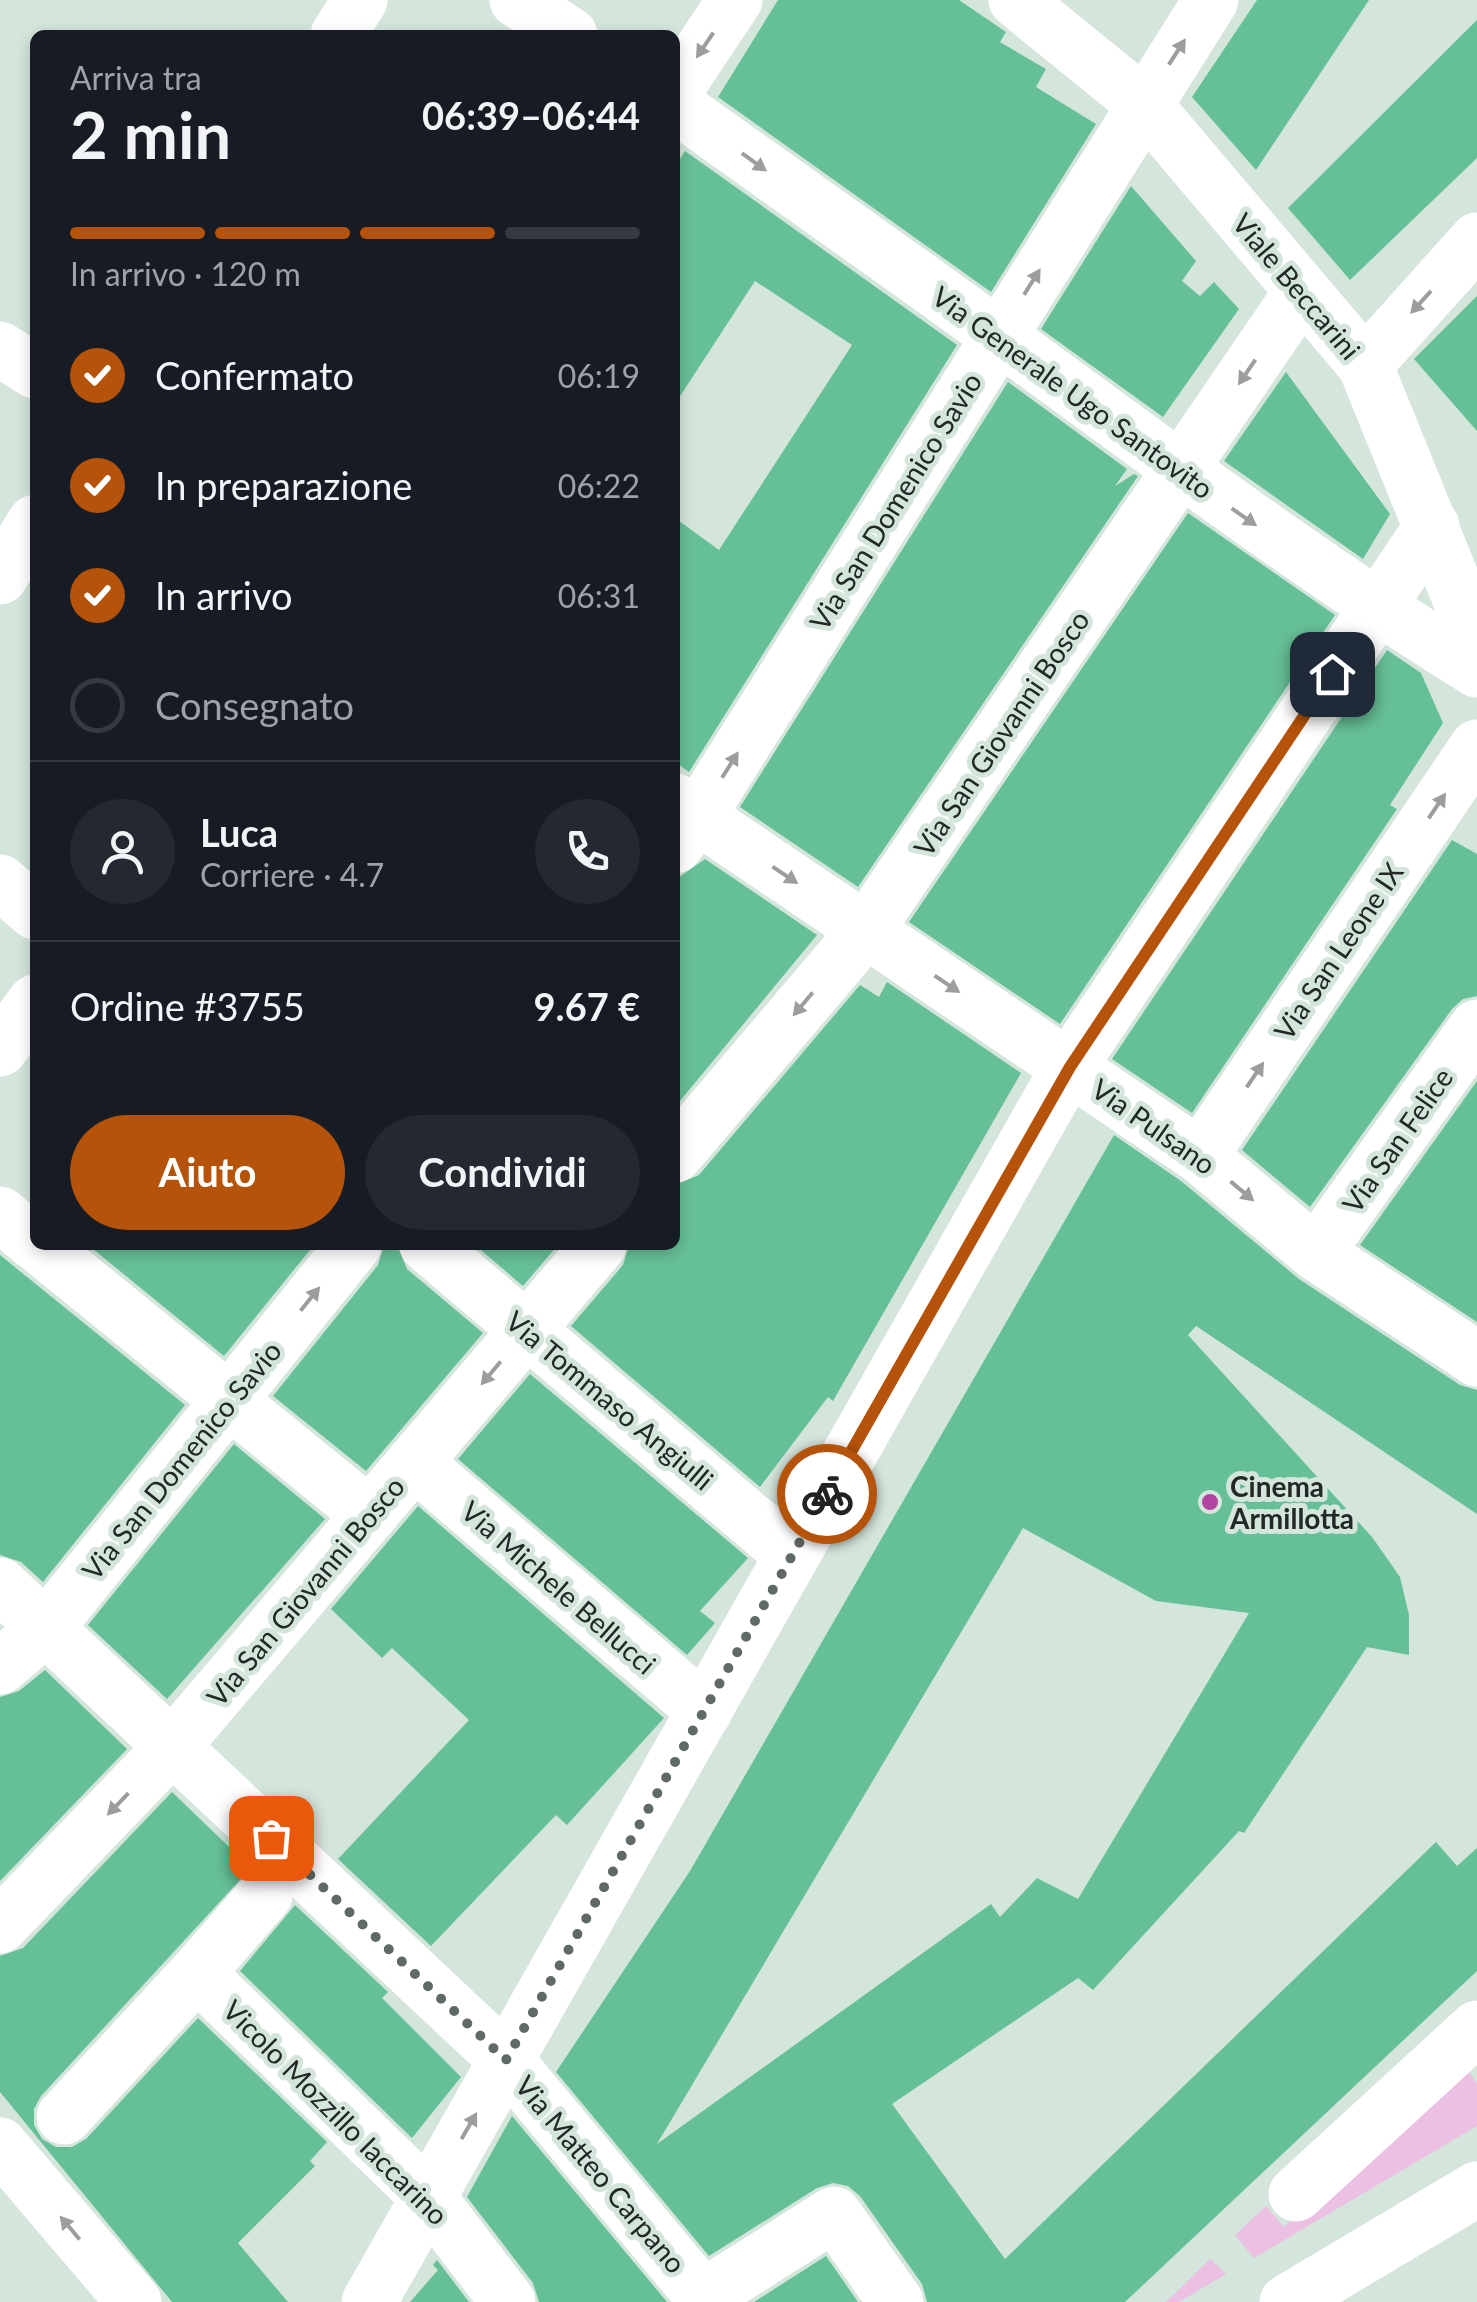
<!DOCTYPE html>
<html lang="it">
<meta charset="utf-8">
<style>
body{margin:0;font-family:Lato,sans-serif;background:#242831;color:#f1f3f6;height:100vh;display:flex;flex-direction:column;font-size:38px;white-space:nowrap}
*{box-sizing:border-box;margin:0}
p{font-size:32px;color:#9ea1a6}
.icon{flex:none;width:55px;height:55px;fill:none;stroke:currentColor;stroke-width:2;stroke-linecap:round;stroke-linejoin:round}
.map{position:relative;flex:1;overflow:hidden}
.side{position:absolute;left:30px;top:30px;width:650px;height:1220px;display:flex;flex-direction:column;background:#171b24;border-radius:15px;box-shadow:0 5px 15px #0003}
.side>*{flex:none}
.pin{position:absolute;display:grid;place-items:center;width:85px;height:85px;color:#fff;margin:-42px;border-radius:20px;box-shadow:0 5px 15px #0006}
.courier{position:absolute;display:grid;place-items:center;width:100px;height:100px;margin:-50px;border:8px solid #b45309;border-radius:50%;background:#fff;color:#222;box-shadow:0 2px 12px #0007}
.head em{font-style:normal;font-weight:700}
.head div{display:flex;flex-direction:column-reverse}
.head{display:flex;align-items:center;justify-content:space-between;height:170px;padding:0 40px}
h1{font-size:65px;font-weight:700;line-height:75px}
.bar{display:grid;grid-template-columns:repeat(4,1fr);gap:15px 10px;align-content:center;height:120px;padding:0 40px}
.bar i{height:12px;border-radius:8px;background:#363941}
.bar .current{background:#b45309}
.bar p{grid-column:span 4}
.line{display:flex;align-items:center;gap:25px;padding:0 40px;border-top:2px solid #363941}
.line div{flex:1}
.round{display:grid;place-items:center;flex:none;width:105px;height:105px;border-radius:52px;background:#242831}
ol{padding:0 40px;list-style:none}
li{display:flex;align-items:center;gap:30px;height:110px}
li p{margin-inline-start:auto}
li .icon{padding:10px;border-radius:50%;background:#b45309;color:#fff;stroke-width:4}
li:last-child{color:#9ea1a6}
li i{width:55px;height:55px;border:5px solid #363941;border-radius:50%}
.primary-button{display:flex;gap:20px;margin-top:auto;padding:20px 40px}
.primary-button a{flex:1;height:115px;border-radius:60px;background:#b45309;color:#fff;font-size:40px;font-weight:700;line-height:115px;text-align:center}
.primary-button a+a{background:#242831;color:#f1f3f6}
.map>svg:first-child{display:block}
.green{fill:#ecc0e2}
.building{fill:#66c097;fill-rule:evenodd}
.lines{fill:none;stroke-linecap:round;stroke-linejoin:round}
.minor{stroke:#fff;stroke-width:55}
.major{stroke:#fff;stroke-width:55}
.oneway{fill:#9c9e9d}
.done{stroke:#606a65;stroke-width:10;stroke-dasharray:0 18}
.route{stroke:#b45309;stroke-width:12}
.poi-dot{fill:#b243a0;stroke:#d4e5dc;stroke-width:4}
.labels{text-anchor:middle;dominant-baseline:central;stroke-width:10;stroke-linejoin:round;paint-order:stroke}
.street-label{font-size:28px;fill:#222825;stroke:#d4e5dc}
.poi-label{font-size:28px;font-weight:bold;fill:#222825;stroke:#d4e5dc;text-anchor:start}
</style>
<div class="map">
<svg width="1477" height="2302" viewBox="0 0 1477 2302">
<rect width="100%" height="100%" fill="#d4e5dc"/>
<!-- green -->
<path class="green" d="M1464,2065L1477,2084V2126L1254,2258L1235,2235L1266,2206L1284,2227Z
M1210,2259L1226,2274L1179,2302H1166Z"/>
<!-- building -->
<path class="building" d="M778,0H959L1006,32L1000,42L1046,69L1036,87L1096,124L991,292L718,97Z
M1257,0H1369L1256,170L1192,97Z
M1477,20V158L1350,280L1288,208Z
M685,151L957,345L689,772L675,762V518L719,550L852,345L755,281L675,404V167Z
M1131,186L1196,261L1182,281L1200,296L1214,282L1239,309L1163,417L1041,329Z
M1477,296V431L1414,359Z
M1286,372L1390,514L1363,559L1224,461Z
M1008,382L1127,469L1115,486L1134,474L1138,476L858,887L740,807Z
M1188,513L1335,615L1060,1024L909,922Z
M1387,650L1421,673L1443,723L1390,805L1397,809L1192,1113L1112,1059Z
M1452,840L1477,854V996L1463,999L1452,1009L1310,1207L1242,1150Z
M705,859L817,935L675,1107V880Z
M887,982L1021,1073L833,1401L828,1397L760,1487L571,1326L623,1265L629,1245H675V1185L699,1175L860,985L879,997Z
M1477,1081V1322L1360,1245Z
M1114,1135L1181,1181L1299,1279L1460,1385L1477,1390V1514L1196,1326L1188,1335L1372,1537L1400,1577L1409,1615V1655L1367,1647L1244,1833L1239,1831L1093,1990L1078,1978L892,2104L1005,2259L1436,1842L1457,1866L1477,1848V1971L1125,2302H927L922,2284L860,2196L848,2186L833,2183L817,2188L709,2256L556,2072L690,1871ZM1023,1528L1156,1601L1249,1613L1078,1899L1037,1878L1000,1917L991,1904L657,2144Z
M88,1245H314L224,1356Z
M384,1245H397L407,1269L483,1333L366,1471L273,1396L378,1265Z
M475,1245H558L523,1286Z
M0,1255L185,1405L43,1582L21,1562L0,1555Z
M530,1374L748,1558L700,1611L715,1623L687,1655L458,1459Z
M234,1444L325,1519L167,1699L88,1625Z
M418,1506L664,1718L567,1825L556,1815L431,1946L338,1859L469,1720L392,1648L382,1658L331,1609Z
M45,1670L127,1749L0,1881V1697L19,1691Z
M172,1792L251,1868L41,2096L34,2109V2125L42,2139L56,2147H72L86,2139L198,2018L327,2142L310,2161L315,2166L238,2243L288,2302H172L0,2092V1956L23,1948Z
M295,1905L388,1992L382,1998L461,2077L412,2138L240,1971Z
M512,2116L667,2302H539L533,2283L467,2197Z
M826,2256L858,2302H754Z
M437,2260L469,2302H410L438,2270L433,2265Z"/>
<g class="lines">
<!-- minor -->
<path class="minor" d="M517,0L570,35
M1016,0L1144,104L1365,365L1477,641
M675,90L735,0
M675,105C782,182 890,257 997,335C1155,450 1310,567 1477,670
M0,349L35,371
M1365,365L1477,240
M675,801L1200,1156L1316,1253L1477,1359
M675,846L698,816L1211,0
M0,882L35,912
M0,1049L35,1002
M675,1155L866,930L1302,291
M1200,1156L1477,747
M0,1214L35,1243
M38,1245L370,1515
M427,1245L792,1555
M1316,1253L1477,1027
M414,1462L705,1711
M0,1585L506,2060L703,2297L834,2214L896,2302
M0,1667L46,1628L354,1245
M0,1926L173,1746L599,1245
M197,1973L265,1895
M64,2117L197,1973L428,2197L508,2302
M0,2145L134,2302
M1296,2194L1477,2028
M369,2302L1069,1067L1432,526
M1287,2302L1477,2189"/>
<!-- major -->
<path class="major" d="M338,35L360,0
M0,577L35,522"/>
</g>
<!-- one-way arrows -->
<defs><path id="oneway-solid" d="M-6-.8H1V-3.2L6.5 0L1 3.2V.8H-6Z" transform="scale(2.5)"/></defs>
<g class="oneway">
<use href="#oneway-solid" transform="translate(705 45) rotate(124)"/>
<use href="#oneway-solid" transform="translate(1177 52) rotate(-57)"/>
<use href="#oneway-solid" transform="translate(754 162) rotate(36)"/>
<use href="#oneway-solid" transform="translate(1032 282) rotate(-58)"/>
<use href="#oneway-solid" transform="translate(1421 302) rotate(132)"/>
<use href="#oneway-solid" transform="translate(1247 372) rotate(124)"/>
<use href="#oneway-solid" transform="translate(1244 517) rotate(35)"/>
<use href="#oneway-solid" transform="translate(730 765) rotate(-58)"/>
<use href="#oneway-solid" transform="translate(1437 806) rotate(-56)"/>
<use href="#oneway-solid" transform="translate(785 875) rotate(34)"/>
<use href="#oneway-solid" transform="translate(947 984) rotate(34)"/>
<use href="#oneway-solid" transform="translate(803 1004) rotate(130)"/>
<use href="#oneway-solid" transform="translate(1255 1075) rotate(-56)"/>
<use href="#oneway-solid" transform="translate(1242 1191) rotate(40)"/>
<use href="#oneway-solid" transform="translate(310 1299) rotate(-51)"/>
<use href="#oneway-solid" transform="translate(491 1373) rotate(130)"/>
<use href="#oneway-solid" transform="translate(118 1804) rotate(134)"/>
<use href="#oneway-solid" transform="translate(469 2126) rotate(-60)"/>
<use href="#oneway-solid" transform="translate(70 2228) rotate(-130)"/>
</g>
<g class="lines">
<!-- done -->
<path class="done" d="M271,1838L506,2060L827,1494"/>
<!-- route -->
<path class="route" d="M827,1494L1070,1067L1332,674"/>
</g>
<!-- markers -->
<circle class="poi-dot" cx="1210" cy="1502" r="10"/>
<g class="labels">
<!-- street labels -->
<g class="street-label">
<text transform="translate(1297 286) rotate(50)">Viale Beccarini</text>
<text transform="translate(1073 392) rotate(36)">Via Generale Ugo Santovito</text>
<text transform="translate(895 501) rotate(-58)">Via San Domenico Savio</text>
<text transform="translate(1001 733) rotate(-56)">Via San Giovanni Bosco</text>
<text transform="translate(1338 951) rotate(-56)">Via San Leone IX</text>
<text transform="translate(1154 1126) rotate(35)">Via Pulsano</text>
<text transform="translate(1397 1140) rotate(-55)">Via San Felice</text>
<text transform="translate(610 1400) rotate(40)">Via Tommaso Angiulli</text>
<text transform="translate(181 1460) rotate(-51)">Via San Domenico Savio</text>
<text transform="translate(559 1587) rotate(41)">Via Michele Bellucci</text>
<text transform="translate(305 1591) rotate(-50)">Via San Giovanni Bosco</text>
<text transform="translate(336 2112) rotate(45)">Vicolo Mozzillo Iaccarino</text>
<text transform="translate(601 2174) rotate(50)">Via Matteo Carpano</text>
</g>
<!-- poi labels -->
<g class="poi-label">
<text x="1230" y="1486">Cinema<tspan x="1230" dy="32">Armillotta</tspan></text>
</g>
</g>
</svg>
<div class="pin" style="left:271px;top:1838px;background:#ea580c"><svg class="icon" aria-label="bag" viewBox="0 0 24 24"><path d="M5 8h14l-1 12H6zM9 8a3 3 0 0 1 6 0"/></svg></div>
<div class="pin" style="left:1332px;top:674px;background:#1f2937"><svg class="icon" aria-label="home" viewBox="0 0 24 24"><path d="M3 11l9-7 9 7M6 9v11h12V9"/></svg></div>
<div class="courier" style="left:827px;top:1494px"><svg class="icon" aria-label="bike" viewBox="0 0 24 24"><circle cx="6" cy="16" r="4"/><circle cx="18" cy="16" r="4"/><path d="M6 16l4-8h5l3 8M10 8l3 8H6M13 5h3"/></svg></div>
<section class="side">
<div class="head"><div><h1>2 min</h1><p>Arriva tra</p></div><em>06:39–06:44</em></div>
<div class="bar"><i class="current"></i><i class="current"></i><i class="current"></i><i></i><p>In arrivo · 120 m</p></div>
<ol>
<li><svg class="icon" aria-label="check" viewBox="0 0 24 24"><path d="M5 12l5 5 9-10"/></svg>Confermato<p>06:19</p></li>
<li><svg class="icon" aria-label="check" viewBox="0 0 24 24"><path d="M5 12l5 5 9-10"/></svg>In preparazione<p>06:22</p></li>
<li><svg class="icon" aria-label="check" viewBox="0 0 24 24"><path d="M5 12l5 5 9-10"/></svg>In arrivo<p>06:31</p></li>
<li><i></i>Consegnato</li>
</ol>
<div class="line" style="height:180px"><a class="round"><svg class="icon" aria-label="person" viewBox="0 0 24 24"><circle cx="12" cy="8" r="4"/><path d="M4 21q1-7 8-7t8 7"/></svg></a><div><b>Luca</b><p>Corriere · 4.7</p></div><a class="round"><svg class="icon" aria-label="phone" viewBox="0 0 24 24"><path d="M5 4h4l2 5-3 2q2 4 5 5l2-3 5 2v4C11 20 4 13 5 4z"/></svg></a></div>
<div class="line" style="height:130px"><div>Ordine #3755</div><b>9.67 €</b></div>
<div class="primary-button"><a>Aiuto</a><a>Condividi</a></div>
</section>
</div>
